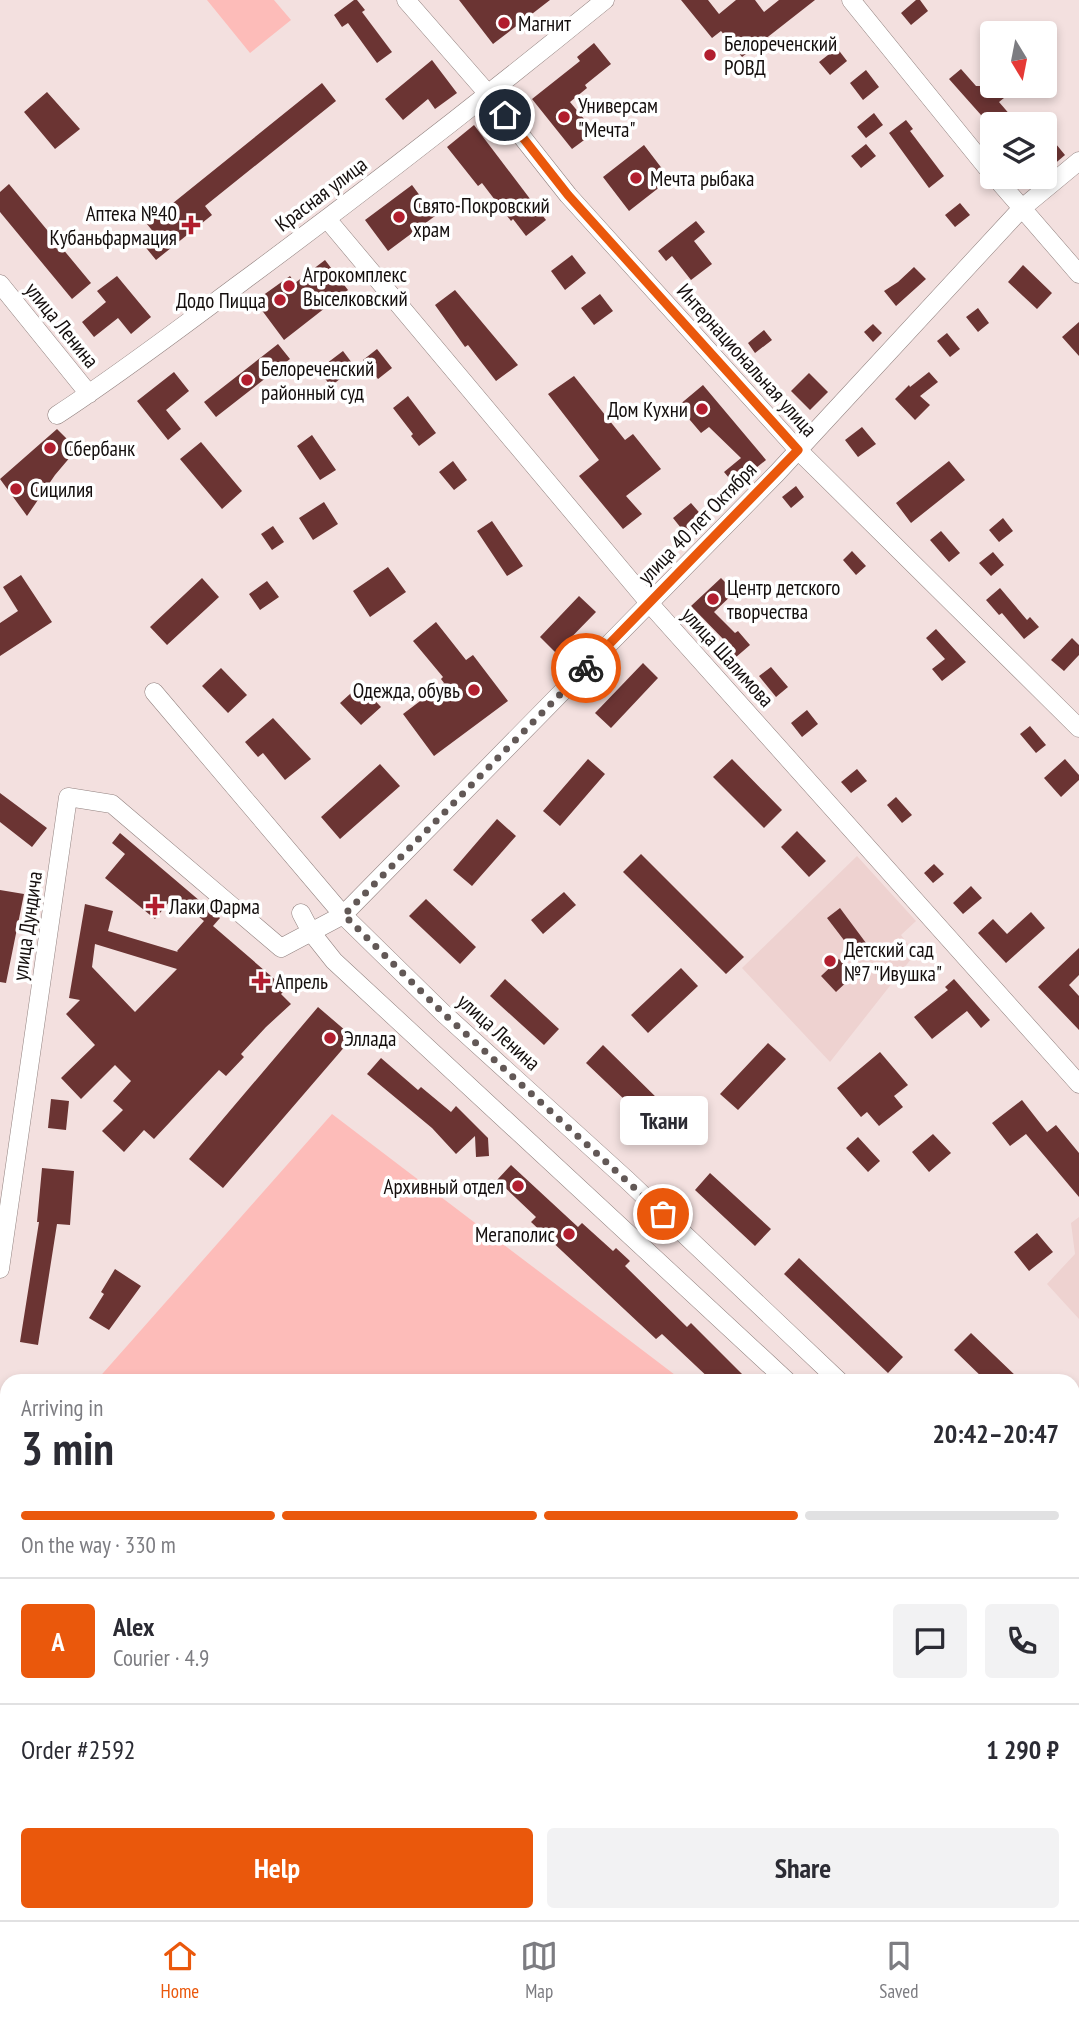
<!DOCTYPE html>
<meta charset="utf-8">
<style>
body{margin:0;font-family:"PT Sans Narrow",sans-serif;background:#f2f2f3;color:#2b2b33;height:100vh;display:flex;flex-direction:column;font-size:26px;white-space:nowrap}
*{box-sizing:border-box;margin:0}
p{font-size:23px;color:#7c7c81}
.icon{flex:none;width:38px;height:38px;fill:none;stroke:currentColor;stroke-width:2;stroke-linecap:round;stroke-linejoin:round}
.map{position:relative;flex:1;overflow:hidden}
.panel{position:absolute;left:0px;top:1374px;width:1080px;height:548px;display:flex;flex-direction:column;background:#fff;border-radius:21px 21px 0 0;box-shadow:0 4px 10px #0003}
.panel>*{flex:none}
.needle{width:46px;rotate:170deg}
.buttons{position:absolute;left:980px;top:21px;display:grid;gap:14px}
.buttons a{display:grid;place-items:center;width:77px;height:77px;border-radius:7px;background:#fff;box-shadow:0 4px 10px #0003;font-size:35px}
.pin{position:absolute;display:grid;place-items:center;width:60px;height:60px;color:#fff;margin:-30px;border:4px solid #fff;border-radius:50%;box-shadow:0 2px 7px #0007}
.courier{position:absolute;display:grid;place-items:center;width:70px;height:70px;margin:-35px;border:5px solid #ea580c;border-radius:50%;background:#fff;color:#222;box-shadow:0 2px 9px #0007}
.bubble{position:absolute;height:49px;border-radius:7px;background:#fff;box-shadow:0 4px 10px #0003;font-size:23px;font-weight:800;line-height:49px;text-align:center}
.summary em{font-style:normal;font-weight:800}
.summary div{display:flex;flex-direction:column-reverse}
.summary{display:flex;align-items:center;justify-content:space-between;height:119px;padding:0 21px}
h1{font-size:46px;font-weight:800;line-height:52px}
.bar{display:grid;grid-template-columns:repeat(4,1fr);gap:10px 7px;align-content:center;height:84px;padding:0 21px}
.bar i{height:9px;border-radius:5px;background:#e1e1e2}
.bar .on{background:#ea580c}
.bar p{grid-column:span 4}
.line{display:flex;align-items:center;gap:18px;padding:0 21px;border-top:2px solid #e1e1e2}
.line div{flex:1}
.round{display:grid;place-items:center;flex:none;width:74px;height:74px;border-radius:7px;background:#f2f2f3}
.action{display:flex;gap:14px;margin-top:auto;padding:14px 21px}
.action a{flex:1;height:80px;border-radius:7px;background:#ea580c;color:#fff;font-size:28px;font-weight:800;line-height:80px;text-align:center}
.action a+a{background:#f2f2f3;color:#2b2b33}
.dock{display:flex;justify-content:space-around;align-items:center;height:98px;border-top:2px solid #e1e1e2;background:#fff;font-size:19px;color:#7c7c81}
.dock a{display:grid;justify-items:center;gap:4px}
.dock .on{color:#ea580c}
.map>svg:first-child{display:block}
.built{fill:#eed2d0}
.green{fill:#fdbcb9}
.building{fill:#6b3433;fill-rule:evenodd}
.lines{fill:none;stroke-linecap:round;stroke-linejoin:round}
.minor-casing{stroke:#91817f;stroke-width:19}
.major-casing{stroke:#c7c5c5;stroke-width:24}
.minor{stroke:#fff;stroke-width:18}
.major{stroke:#fbbcbb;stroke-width:23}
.done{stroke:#625856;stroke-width:7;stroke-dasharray:0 12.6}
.route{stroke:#ea580c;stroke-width:9}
.poi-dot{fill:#b11e2e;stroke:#fff;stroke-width:2.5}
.labels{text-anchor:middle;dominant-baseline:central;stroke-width:7;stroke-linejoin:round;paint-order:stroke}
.poi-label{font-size:21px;fill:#140e0d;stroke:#fff;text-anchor:start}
.street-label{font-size:21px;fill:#140e0d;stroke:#fff}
</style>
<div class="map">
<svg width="1079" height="1920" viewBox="0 0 1079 1920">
<rect width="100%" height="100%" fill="#f3e0df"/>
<!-- built -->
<path class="built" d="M857,856L916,921L901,935L915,954L830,1062L742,968Z
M1079,1217V1319L1047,1284L1075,1254L1071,1223Z
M1073,1647L1079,1652V1783L1073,1789Z"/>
<!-- green -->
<path class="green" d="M207,0H274L291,20L250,53Z
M332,1114L683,1381H96Z"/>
<!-- building -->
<path class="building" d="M354,0H357L365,10L362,12L392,52L377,63L348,23L342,27L334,15Z
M459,0H550L493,44Z
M681,0H708L719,14L736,0H755L764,12L779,0H815L742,57L721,31L712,38Z
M916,0H920L928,11L911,25L901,13Z
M594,43L611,64L585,85L587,88L570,102L595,132L572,149L532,99L580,61L577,57Z
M837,48L847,61L830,75L819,62Z
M432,60L457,93L435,109L428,99L403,120L385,99Z
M961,69L976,86H1019L999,102L1018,124H989L949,79Z
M866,70L879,87L863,100L850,83Z
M322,83L336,101L205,206L212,215L156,260L143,244L155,234L147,224Z
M47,92L80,129L55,149L24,112Z
M874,113L883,125L866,138L857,127Z
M906,120L913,129L910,131L944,176L929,188L889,133Z
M474,125L546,220L526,236L513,219L511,221L482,183L478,186L447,147Z
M1051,138L1065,155L1045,172V144Z
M866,144L876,156L861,168L851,156Z
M644,145L670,179L629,211L603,177Z
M9,184L91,283L72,299L0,212V192Z
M412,185L435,216L388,251L365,220Z
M960,203L970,215L955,227L945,215Z
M696,221L705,232L694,241L712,264L691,280L672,256L666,261L658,251Z
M572,255L586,273L565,290L551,271Z
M325,260L348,290L284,340L255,301L290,276L295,283Z
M1023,265L1052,293L1037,309L1008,282Z
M914,267L926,279L896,306L884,291L898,282Z
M117,276L151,317L131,334L118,318L94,337L82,322L106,302L97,291Z
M455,290L518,365L496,381L468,345L465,347L435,305Z
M600,294L613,311L594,325L581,308Z
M978,308L989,323L978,332L966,317Z
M1079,322V356L1062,337Z
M873,324L882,333L873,342L864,332Z
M764,330L772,340L755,353L748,343Z
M947,333L960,349L950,357L937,341Z
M278,344L290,359L216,417L204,402Z
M377,349L392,368L378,379L363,360Z
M343,351L355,367L331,386L318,370Z
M174,372L189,391L166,410L181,429L168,440L137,401Z
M929,372L938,382L920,396L930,405L915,420L895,399L909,385L910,387Z
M809,373L828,392L810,410L791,391Z
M574,376L625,440L633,434L661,469L626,496L642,514L623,529L579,476L599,460L548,394Z
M703,385L766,460L735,485L724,472L741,458L709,427L701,433L678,406Z
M408,396L436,433L419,446L411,436L413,434L393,408Z
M862,427L876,444L858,457L845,440Z
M57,429L77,449L55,475L27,516L0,479Z
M312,435L336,470L320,480L297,446Z
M201,442L242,491L222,509L180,459Z
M453,461L467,480L454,490L439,472Z
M949,461L965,480L911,523L896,503Z
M796,486L804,497L791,508L782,497Z
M324,502L338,524L313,540L299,518Z
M691,503L704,518L685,533L673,518Z
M1003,518L1013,531L999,542L989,530Z
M492,521L523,566L507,576L477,531Z
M273,526L284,542L272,550L261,534Z
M941,531L960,553L949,562L930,540Z
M852,551L866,566L856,575L843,560Z
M993,552L1004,565L991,576L979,563Z
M388,567L406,592L370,617L353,591Z
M21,575L52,622L0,656V623L18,611L3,587Z
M202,578L219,597L167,645L150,627Z
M721,578L735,592L714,612L735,633L738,631L750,645L735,658L723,643L725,641L691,606Z
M267,581L279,597L260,610L249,594Z
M1000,588L1027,620L1030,617L1039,627L1024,639L1002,613L999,615L986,600Z
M579,596L596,612L556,653L540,637Z
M436,622L466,660L473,655L508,701L434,756L403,714L444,683L441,679L443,677L413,641Z
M936,629L966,662L942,681L932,669L945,659L926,638Z
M1072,638L1079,645V655L1064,671L1051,660Z
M643,663L658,678L611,728L595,713Z
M771,667L788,687L776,697L759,676Z
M221,668L247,695L228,713L202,686Z
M360,685L381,707L361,725L340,703Z
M807,710L818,724L802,737L791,723Z
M273,718L311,759L285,780L263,753L258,757L245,742Z
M1030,726L1046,745L1036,753L1020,734Z
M588,759L605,774L560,826L543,811Z
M732,759L782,810L764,828L713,777Z
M1065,759L1079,775V780L1061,797L1044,778Z
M380,764L400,786L340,839L321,817Z
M857,769L867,781L851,793L841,782Z
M0,793L47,828L32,847L0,822Z
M896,797L912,815L902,823L887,805Z
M497,819L516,836L472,886L453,870Z
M797,831L826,861L809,877L781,847Z
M120,833L220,918L213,926L286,989L281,994L291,1004L266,1027L241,1054L244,1057L226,1076L219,1070L154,1139L144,1130L124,1152L102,1131L123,1110L113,1101L131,1081L115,1065L81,1099L61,1078L95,1045L66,1014L80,1000L69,998L85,904L113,911L108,931L178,952L177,951L204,921L174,896L155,919L105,878L125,854L112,843ZM95,944L177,969L135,1012L92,967Z
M641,854L744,957L726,974L623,872Z
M934,864L944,874L933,883L924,873Z
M971,886L982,898L963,914L953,903Z
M0,890L24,894L6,983L0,982Z
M564,892L576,905L543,934L531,920Z
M426,899L476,947L460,964L409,916Z
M840,908L866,943L853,952L827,918Z
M1031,912L1045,928L1006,963L978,933L993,919L1007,934Z
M1079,948V975L1069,985L1079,996V1030L1038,987Z
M839,959L854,975L836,992L821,976Z
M681,968L698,986L648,1033L631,1015Z
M505,979L559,1029L544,1045L490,996Z
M954,979L990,1020L981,1028L967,1011L932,1039L914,1017L948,990L945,987Z
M318,1007L353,1037L223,1188L189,1159Z
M768,1043L786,1059L738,1110L720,1094Z
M603,1045L663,1104L647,1121L586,1063Z
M880,1052L908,1085L894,1096L903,1107L879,1126L867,1112L861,1117L837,1088Z
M381,1058L418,1090L421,1087L451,1112L456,1106L488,1138L489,1156L476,1157L475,1136L456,1154L432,1128L367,1074Z
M51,1099L69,1101L66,1130L48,1128Z
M1022,1100L1047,1132L1056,1125L1079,1153V1197L1026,1134L1010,1146L992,1123Z
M933,1134L951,1153L929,1172L912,1152Z
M858,1137L880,1161L868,1172L846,1148Z
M511,1165L578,1227L582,1223L613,1251L616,1248L630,1261L625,1266L687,1327L691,1323L749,1381H712L662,1334L656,1339L531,1222L536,1217L497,1180Z
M42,1168L74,1171L70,1225L57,1224L38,1345L20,1342L39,1222H37Z
M710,1173L771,1229L755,1246L695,1190Z
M1037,1233L1053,1252L1029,1271L1014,1252Z
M799,1258L903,1357L888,1373L784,1274Z
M115,1269L141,1286L109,1330L89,1318L104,1294L101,1292Z
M971,1333L1021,1381H986L954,1350Z"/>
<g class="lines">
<defs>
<path id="minor" d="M406,0L489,95L568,195L798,450L1079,728
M851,0L992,174
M995,177L1079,274
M327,219L650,604L1079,1084
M0,284L89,394
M57,415C120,374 180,328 242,282C365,191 486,97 605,0
M154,692L343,915L443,1013L627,1180L839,1381
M301,913L311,932L334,961L787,1381
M0,1269L68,797L112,804L281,948L343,915L777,473L1021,209L1079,161
M1073,1601L1079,1607
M0,1829L7,1835
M470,1914L476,1920"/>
<path id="major" d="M0,1651L7,1678
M69,1914L70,1920"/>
</defs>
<!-- minor casing -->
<use href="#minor" class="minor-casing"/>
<!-- major casing -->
<use href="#major" class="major-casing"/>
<!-- minor -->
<use href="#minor" class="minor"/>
<!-- major -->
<use href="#major" class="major"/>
</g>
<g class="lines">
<!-- done -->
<path class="done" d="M586,668L344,915L443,1013L663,1214"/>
<!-- route -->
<path class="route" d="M505,115L568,195L798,450L586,668"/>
</g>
<!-- markers -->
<g class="poi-dot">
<circle cx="504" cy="23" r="7"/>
<circle cx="710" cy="55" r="7"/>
<circle cx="564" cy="117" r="7"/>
<circle cx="636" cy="178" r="7"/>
<circle cx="399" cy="217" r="7"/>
<path d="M187.5 214.5h7v7h7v7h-7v7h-7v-7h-7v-7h7z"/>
<circle cx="289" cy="286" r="7"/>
<circle cx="280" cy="300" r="7"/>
<circle cx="247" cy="380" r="7"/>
<circle cx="702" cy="409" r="7"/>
<circle cx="50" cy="448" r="7"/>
<circle cx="16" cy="489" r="7"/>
<circle cx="713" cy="599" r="7"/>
<circle cx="474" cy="690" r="7"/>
<path d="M151.5 895.5h7v7h7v7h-7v7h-7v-7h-7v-7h7z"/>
<circle cx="830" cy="961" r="7"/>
<path d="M257.5 970.5h7v7h7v7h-7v7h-7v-7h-7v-7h7z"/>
<circle cx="330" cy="1038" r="7"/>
<circle cx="518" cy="1186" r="7"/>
<circle cx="569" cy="1234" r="7"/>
</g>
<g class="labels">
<!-- poi labels -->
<g class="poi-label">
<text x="518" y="23">Магнит</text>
<text x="724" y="43">Белореченский<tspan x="724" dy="24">РОВД</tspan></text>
<text x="578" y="105">Универсам<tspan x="578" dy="24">"Мечта"</tspan></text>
<text x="650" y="178">Мечта рыбака</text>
<text x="413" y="205">Свято-Покровский<tspan x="413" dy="24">храм</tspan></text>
<text x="177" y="213" text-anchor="end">Аптека №40<tspan x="177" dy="24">Кубаньфармация</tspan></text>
<text x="303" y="274">Агрокомплекс<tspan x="303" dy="24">Выселковский</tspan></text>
<text x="266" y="300" text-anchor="end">Додо Пицца</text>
<text x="261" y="368">Белореченский<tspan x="261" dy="24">районный суд</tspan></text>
<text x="688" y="409" text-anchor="end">Дом Кухни</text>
<text x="64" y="448">Сбербанк</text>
<text x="30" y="489">Сицилия</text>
<text x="727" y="587">Центр детского<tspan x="727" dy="24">творчества</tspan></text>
<text x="460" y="690" text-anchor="end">Одежда, обувь</text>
<text x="169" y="906">Лаки Фарма</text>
<text x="844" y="949">Детский сад<tspan x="844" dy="24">№7 "Ивушка"</tspan></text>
<text x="275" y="981">Апрель</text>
<text x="344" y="1038">Эллада</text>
<text x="504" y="1186" text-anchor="end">Архивный отдел</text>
<text x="555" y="1234" text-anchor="end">Мегаполис</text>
</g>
<!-- street labels -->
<g class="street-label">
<text transform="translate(321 194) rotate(-37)">Красная улица</text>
<text transform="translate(62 325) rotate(51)">улица Ленина</text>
<text transform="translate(747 360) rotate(48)">Интернациональная улица</text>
<text transform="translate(697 523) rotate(-46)">улица 40 лет Октября</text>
<text transform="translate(728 657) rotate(48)">улица Шалимова</text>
<text transform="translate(27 926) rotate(-82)">улица Дундича</text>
<text transform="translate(499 1032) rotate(42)">улица Ленина</text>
</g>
</g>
</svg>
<div class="buttons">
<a><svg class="needle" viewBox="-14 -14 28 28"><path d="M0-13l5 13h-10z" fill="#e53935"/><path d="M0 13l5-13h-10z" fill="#7c7c81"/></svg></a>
<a><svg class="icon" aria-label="layers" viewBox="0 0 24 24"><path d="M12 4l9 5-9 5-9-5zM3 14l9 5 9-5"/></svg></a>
</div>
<div class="pin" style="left:663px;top:1214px;background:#ea580c"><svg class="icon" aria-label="bag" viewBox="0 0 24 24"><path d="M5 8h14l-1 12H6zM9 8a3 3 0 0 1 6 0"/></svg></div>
<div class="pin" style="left:505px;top:115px;background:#1f2937"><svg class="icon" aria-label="home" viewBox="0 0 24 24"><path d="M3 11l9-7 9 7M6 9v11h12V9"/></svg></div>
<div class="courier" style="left:586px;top:668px"><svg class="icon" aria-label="bike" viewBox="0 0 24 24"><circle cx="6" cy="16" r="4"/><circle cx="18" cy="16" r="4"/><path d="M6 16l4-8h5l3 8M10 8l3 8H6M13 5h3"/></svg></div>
<div class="bubble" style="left:620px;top:1096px;width:88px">Ткани</div>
<section class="panel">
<div class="summary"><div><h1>3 min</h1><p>Arriving in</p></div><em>20:42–20:47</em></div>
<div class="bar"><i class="on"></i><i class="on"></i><i class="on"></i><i></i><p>On the way · 330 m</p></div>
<div class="line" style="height:126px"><b class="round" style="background:#ea580c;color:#fff">A</b><div><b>Alex</b><p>Courier · 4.9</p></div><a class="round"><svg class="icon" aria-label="chat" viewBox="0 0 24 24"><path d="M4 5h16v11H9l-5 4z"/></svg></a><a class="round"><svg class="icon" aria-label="phone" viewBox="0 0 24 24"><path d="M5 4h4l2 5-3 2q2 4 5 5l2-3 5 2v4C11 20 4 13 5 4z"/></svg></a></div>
<div class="line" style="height:91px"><div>Order #2592</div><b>1 290 ₽</b></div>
<div class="action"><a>Help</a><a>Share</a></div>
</section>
</div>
<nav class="dock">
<a class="on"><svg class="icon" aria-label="home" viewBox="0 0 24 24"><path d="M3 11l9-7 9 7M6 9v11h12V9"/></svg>Home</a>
<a><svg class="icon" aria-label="map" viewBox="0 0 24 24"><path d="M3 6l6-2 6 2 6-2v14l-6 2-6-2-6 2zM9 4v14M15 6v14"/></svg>Map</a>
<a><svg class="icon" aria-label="saved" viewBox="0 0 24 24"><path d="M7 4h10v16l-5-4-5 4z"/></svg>Saved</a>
</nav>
